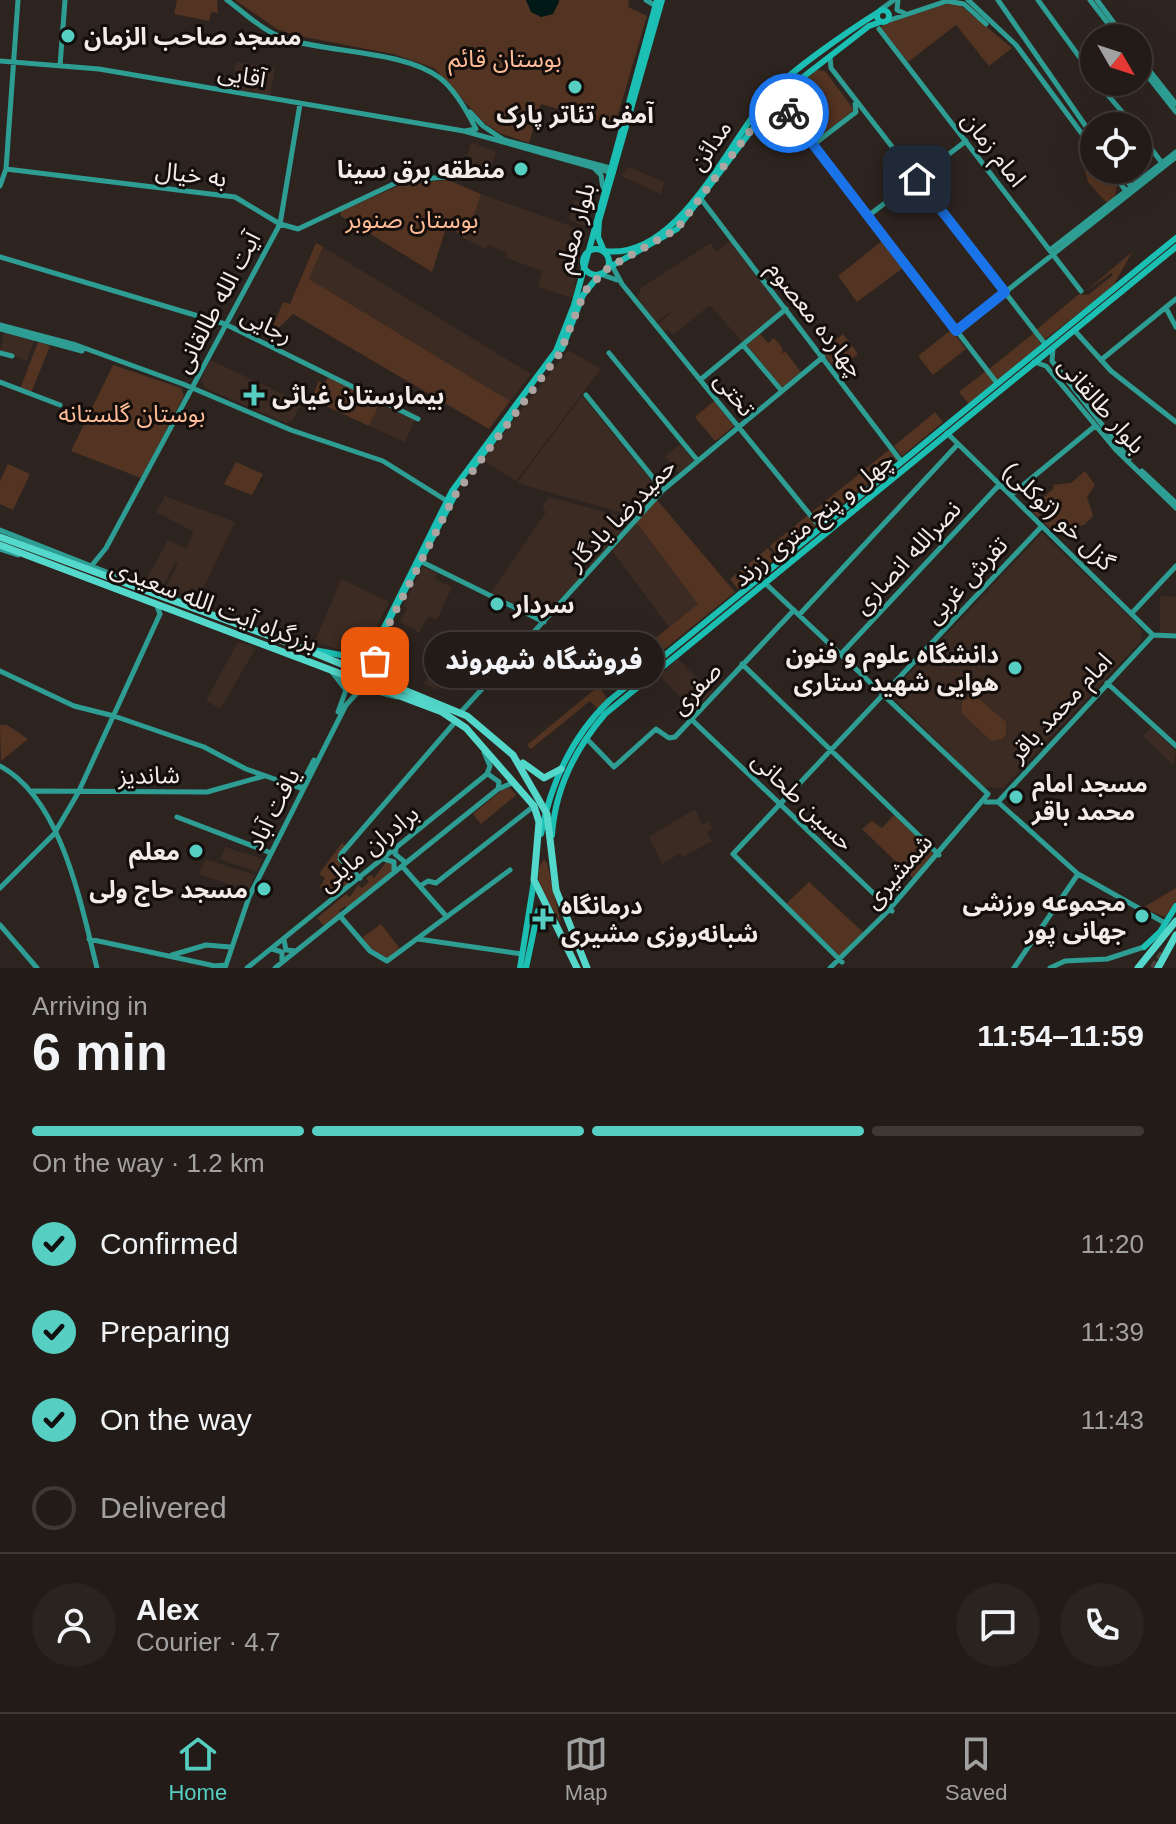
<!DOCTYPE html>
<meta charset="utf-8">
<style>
body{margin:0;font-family:Helvetica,"Noto Sans Arabic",sans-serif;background:#2a2420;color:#f1f3f6;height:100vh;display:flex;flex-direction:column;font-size:30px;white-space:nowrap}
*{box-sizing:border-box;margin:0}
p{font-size:26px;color:#a2a1a1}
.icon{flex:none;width:44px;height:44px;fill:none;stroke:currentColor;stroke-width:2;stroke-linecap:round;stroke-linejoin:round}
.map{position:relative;height:968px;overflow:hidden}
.details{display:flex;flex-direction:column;background:#221b17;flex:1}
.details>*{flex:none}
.needle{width:52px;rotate:129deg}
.fabs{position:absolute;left:1080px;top:24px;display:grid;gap:16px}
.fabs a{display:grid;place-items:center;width:72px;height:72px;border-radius:50%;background:#221b17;box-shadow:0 8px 32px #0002,0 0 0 2px #3f3936;font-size:40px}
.pin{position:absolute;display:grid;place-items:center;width:68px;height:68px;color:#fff;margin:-34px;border-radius:16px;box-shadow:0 4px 12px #0006}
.courier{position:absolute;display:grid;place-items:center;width:80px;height:80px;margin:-40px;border:6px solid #1a73e8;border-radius:50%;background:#fff;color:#222;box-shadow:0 2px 10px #0007}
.bubble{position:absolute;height:56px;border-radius:28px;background:#221b17;box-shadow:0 8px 32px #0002,0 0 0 2px #3f3936;font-size:26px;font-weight:800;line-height:56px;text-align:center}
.summary em{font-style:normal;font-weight:800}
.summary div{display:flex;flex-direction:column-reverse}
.summary{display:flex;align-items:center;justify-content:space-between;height:136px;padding:0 32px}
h1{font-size:52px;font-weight:800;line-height:60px}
.bar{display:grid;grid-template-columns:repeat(4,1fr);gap:12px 8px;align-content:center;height:96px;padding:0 32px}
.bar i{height:10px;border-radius:6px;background:#3f3936}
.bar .on{background:#56cec2}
.bar p{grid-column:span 4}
.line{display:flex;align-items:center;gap:20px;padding:0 32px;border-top:2px solid #3f3936}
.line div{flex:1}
.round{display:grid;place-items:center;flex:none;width:84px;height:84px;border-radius:42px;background:#2a2420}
ol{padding:0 32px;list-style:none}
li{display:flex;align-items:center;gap:24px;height:88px}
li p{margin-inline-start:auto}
li .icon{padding:8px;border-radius:50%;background:#56cec2;color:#111;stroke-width:4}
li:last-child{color:#a2a1a1}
li i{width:44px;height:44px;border:4px solid #3f3936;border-radius:50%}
.tab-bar{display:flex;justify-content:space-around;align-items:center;height:112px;border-top:2px solid #3f3936;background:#221b17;font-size:22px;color:#a2a1a1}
.tab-bar a{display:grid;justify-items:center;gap:4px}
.tab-bar .on{color:#56cec2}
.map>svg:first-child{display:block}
.built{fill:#3b2b22}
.green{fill:#533321}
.water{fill:#001816}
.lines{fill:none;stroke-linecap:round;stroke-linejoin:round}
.highway-tunnel{stroke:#4b423d;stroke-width:7;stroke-dasharray:7 3.5;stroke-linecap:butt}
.secondary{stroke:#2e9e94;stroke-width:5}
.primary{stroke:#1bbfb3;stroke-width:6}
.highway{stroke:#54d8cc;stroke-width:7}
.done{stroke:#ada5a1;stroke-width:8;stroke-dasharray:0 14.4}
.route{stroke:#1a73e8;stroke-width:10}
.poi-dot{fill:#56cec2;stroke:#130e0c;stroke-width:3}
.labels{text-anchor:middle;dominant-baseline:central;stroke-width:6;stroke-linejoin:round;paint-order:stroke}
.poi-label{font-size:24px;font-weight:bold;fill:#f2ebe7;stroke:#130e0c;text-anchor:start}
.park-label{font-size:24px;fill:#ffbc97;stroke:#130e0c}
.street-label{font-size:24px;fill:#f2ebe7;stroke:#130e0c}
</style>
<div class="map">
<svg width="1176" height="968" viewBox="0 0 1176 968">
<rect width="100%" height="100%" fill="#2e241f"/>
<!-- built -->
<path class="built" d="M236,62L275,68L270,96L232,89Z
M471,142L496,152L490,171L465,164Z
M629,167L664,182L661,194L621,176Z
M481,194L587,232L574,274H568L576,278L573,298L537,287L543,271L506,258L508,253L488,245L485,249L466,239Z
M575,200L595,204L586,227L569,220Z
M730,241L784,310L743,343L710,305L673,335L668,329L664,332L658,324L677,307L656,322L637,297L642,287L711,243L716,252Z
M323,247L531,374L510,401L309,279Z
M4,333L35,339L27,361L0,351Z
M568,350L601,369L516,481L483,460Z
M210,360L302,403L292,421L286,423L205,388L201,379Z
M582,396L659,490L634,516L517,483Z
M380,403L415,420L405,442L369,426Z
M680,444L694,461L679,473L665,457Z
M165,496L235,522L198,599L166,587L178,564L175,562L163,586L146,580L168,540L186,549L194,532L156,512Z
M549,497L628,518L629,523L590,566L577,554L568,563L582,576L543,620L490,594L546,512L542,507Z
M636,522L699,604L670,628L611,549Z
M1042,533L1138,625L1142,631L1141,641L1003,788L983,787L890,694Z
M422,567L438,573L435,579L452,587L437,620L428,616L419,633L400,622L407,608L403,606Z
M341,579L389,602L367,646L359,654L311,642L317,637Z
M1160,596L1176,597V633H1160Z
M238,642L256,648L220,709L206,700Z
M447,644L463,653L438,690L424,684Z
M678,659L712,692L693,711L659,675Z
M1151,727L1176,751L1173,765L1143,736Z
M695,809L702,824L709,821L712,829L707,832L712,841L683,857L680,853L662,864L649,837Z
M225,847L262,859L257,872L220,859Z
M205,859L255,875L248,891L199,874Z"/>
<!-- green -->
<path class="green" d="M177,0H217L218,13L211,12L209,21L174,14Z
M235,0H629L628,7L647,16L615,125L541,104L529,143L500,133L484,123L434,68L393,54L294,35L277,29Z
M950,3L960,5L1012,48L989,66L956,25L908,62L881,28L883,24Z
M817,70L825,71L854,110L814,141L781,97Z
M1081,139L1094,155V170H1106L1117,185L1115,196L1107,203L1088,182L1078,142Z
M448,180L481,194L466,239L447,225L432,272L341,216V211L403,184Z
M882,241L903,268L857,302L838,276Z
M316,243L323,247L309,279L510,401L489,429L293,314L268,338L283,302L290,304Z
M1132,252L1112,288L1044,340L1036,330L1079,294L1088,295L1113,275L1111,273L1085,292Z
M951,330L966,349L933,375L918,356Z
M1034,333L1041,345L998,381L989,369Z
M760,334L768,343L774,338L783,349L781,354L785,351L801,372L782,388L747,345Z
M843,334L858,354L837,371L821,351Z
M38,342L50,346L31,393L20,389Z
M113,365L181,388L184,396L141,478L71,451Z
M986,371L995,382L969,404L959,392Z
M328,377L380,403L369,426L311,399L319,381L324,384Z
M714,401L734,426L715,441L695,417Z
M935,412L943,422L902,456L894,446Z
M890,449L899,458L820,522L812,512Z
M236,462L263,474L252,495L224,484Z
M8,464L30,474L13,510L0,504V481Z
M1085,471L1095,485L1087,497L1093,516L1084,525L1052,530L1030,510L1054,488L1053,485L1071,483Z
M657,500L735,592L646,664L637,653L698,604L636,522Z
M808,515L816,525L778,556L770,546Z
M768,548L776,558L738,589L730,579Z
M599,686L608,700L598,709L590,701L531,749L527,745Z
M973,694L1006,722V734L1002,739L991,741L962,713V701Z
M0,725H7L28,739L1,761Z
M510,788L516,795L481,824L473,814L503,789Z
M894,815L935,855L914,879L862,829L872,821L882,828Z
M342,843L346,846L337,858L357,877L331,898L320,887L325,878L319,874Z
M544,859L547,863L561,923C550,904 528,880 544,859Z
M388,860L395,869L348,909L345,906L339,911L342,914L325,927L317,918L346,894L350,897L358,885L362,888L369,882L366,878L371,875L374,878Z
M809,882L864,933L840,956L786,904Z
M1176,888V902L1165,917L1142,908Z
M381,924L401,950L389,959L367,946L363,937Z"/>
<!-- water -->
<path class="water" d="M526,0H559V2L553,14L541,17L531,12Z"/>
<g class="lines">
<!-- highway-tunnel -->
<path class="highway-tunnel" d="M1153,968L1165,950"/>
<!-- secondary -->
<path class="secondary" d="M227,0C246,14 266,34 290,40C333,53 404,51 440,78C454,89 468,113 476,129L465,131
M646,0L656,6
M898,0L897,10L904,13
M968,0L1016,45L1094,150
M998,0L1094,138
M1038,0L1094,77
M1090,0L1119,38
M1097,0L1125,38
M880,10L894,0
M887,21L947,1L964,4L986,24
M879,29L1081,291
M1138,56L1176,104
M830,57L831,68L1045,344
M0,61L99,69L464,131L613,173
M1138,64L1176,112
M60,66L65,0
M1097,82L1098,83
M1102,88L1134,126
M772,103L782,104L997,383
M470,112L483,126
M486,128L504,140L614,169
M1138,131L1162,163
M813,145L856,112L855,104
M594,168L601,175L603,188
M6,169L235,197L280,224L298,229L400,181L445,177L449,173
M1110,170L1126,191
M1119,170L1133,189
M0,186L6,169L18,0
M701,199L901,461
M868,216L966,141
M1050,250L1176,152
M0,257L225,324L418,419
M609,260L622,284L820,527
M600,274L617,280
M1166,308L1176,327
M0,325L76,345L183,384L291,430L383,461L447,501
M0,329L82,351L83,348
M1074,330L1111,371L1176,422
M956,331L1176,157
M743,345L781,390
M1053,348L1052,361L1129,459
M0,353L12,356
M609,353L698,461
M1101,360L1176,299
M1034,362L1046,366L1116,450L1176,508
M700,380L786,309
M0,382L60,405
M586,395L663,490
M947,433L1153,635
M1142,471L1176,503
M1011,495L1095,426
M0,530L185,603
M0,549L18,555
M422,562L544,622
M93,564L106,548L280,224L300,104
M765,583L988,794
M1132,613L1176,566
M799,615L958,444
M1153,635L1176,636
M841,654L1000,484
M742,664L939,855
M0,671L74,706L114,716L204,747L246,769L303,789
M332,672L346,690L338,712
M339,677L362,688L397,697
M1107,683L1176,746
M461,712L663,490L823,357
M691,719L892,911
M586,738L614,767L656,729L669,738L675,737L794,610
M0,766C62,799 81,905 97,968
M488,774L499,782L498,789
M295,786L302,783L314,760
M33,791L207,792L264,776
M986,802H998L1078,874L1165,923
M998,802L1153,635
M177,817L271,853
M396,849L395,854L406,863
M384,859L394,862V872
M402,866L447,917
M360,878L340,859L341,854L456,721
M420,886L428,881L436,883L534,806
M0,888L54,834L78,793L160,614L157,606
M340,916L370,951L387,961L510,870
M0,925L37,968
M89,939L215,966L225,965
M418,939L522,954
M284,940L286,950L296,951
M272,949L282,952V962
M172,955L206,945L230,947
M842,962L733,854L1042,526
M225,968L249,897L346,705L359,691L374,692
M247,968L487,774L490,766L484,752
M275,968L498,789L512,783
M830,968L887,912L988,794
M1014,968L1078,874
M1050,968L1065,961L1107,959L1144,947"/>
<!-- primary -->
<path class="primary" d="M662,0L599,221L598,237L604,251C679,261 728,141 770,94C790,71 850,30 877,13
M877 16a6 6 0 1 1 12 0a6 6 0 1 1-12 0Z
M583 262a13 13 0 1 1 26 0a13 13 0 1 1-26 0Z
M608,268L677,229L776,98L869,26L880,22
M562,349L583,295L600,274
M471,470L510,418
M314,650L357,658L369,653
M373,655L377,668L393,684
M366,664L452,491L556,351L574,305L657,0
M366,664L456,493
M541,834C551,782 572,736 610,700L1176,238
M552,835C555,789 576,748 605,714L1176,247
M1144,947L1160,932L1176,906
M520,968L534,881
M526,968L538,911"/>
<!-- highway -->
<path class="highway" d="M0,537L305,649L467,716L513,755L547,814L556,890L587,968
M0,545L442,712L466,728L534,806L539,822L534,880L577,968
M523,763L544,778L561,769
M1138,968L1176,921
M1158,968L1176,935"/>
</g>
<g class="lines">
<!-- done -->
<path class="done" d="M375,661L373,655L455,495L560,353L585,291L608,268L677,229L771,103L782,104L789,113"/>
<!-- route -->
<path class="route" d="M789,113L956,331L1005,292L917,179"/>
</g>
<!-- markers -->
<g class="poi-dot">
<circle cx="68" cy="36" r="8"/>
<circle cx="575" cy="87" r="8"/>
<circle cx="521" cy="169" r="8"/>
<path d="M250 383h8v8h8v8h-8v8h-8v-8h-8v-8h8z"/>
<circle cx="497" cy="604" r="8"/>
<circle cx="1015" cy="668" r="8"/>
<circle cx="1016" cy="797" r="8"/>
<circle cx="196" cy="851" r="8"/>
<circle cx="264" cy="889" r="8"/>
<circle cx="1142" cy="916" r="8"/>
<path d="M539 907h8v8h8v8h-8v8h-8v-8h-8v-8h8z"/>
</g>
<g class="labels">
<!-- poi labels -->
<g class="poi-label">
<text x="84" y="36">مسجد صاحب الزمان</text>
<text x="575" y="114" text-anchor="middle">آمفی تئاتر پارک</text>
<text x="505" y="169" text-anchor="end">منطقه برق سینا</text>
<text x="272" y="395">بیمارستان غیاثی</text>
<text x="513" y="604">سردار</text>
<text x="999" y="654" text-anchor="end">دانشگاه علوم و فنون<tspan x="999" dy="28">هوایی شهید ستاری</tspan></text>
<text x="1032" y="783">مسجد امام<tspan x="1032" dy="28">محمد باقر</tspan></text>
<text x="180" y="851" text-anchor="end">معلم</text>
<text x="248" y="889" text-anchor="end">مسجد حاج ولی</text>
<text x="1126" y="902" text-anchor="end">مجموعه ورزشی<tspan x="1126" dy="28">جهانی پور</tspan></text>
<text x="561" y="905">درمانگاه<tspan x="561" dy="28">شبانه‌روزی مشیری</tspan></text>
</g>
<!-- park labels -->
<g class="park-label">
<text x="505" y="58">بوستان قائم</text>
<text x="412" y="219">بوستان صنوبر</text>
<text x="132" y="413">بوستان گلستانه</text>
</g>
<!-- street labels -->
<g class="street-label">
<text transform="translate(242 75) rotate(10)">آقایی</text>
<text transform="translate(710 145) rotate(-55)">مدائن</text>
<text transform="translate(994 149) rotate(52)">امام زمان</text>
<text transform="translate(191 174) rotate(7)">به خیال</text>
<text transform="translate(575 228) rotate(-75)">بلوار معلم</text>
<text transform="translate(217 302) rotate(-62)">آیت الله طالقانی</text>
<text transform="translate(816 319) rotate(52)">چهارده معصوم</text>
<text transform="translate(267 325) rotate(26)">رجایی</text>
<text transform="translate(735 394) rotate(51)">تختی</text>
<text transform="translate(1102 405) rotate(49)">بلوار طالقانی</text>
<text transform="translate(621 514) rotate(-46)">حمیدرضا یادگار</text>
<text transform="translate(1059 516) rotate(44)">گزل خو (توکلی)</text>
<text transform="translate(813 519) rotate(-39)">چهل و پنج متری زرند</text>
<text transform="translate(907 557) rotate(-47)">نصرالله انصاری</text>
<text transform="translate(966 580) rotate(-47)">تفرش غربی</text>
<text transform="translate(214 605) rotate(21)">بزرگراه آیت الله سعیدی</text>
<text transform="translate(696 688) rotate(-47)">صفری</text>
<text transform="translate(1060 707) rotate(-47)">امام محمد باقر</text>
<text transform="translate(149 775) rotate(-1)">شاندیز</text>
<text transform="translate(803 801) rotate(44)">حسین طحانی</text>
<text transform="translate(273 809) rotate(-63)">یافت آباد</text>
<text transform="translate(368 848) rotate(-39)">برادران مایلی</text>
<text transform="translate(898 871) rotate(-49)">شمشیری</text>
</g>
</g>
</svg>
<div class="fabs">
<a><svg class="needle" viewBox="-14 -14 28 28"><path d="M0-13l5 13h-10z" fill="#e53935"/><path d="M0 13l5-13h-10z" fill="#a2a1a1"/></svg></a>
<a><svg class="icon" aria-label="locate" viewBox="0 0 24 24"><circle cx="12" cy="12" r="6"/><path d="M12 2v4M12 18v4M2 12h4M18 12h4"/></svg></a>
</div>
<div class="pin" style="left:375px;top:661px;background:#ea580c"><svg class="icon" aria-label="bag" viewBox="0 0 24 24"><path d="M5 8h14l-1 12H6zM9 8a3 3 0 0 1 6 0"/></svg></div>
<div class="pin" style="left:917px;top:179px;background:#1f2937"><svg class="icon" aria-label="home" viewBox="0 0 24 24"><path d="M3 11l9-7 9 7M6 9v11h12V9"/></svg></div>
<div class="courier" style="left:789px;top:113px"><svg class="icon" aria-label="bike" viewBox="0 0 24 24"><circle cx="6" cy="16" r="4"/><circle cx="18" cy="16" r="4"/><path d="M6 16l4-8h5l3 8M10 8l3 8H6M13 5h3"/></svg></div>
<div class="bubble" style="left:424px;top:632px;width:240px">فروشگاه شهروند</div>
</div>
<section class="details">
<div class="summary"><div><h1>6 min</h1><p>Arriving in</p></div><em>11:54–11:59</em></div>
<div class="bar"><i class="on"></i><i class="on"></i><i class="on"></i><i></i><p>On the way · 1.2 km</p></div>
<ol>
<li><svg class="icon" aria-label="check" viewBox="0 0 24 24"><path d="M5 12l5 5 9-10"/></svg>Confirmed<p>11:20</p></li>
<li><svg class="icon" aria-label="check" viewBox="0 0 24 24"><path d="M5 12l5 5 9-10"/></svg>Preparing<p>11:39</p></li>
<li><svg class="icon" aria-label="check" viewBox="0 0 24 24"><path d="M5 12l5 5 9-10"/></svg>On the way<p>11:43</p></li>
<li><i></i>Delivered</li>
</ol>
<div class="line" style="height:144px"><a class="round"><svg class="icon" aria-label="person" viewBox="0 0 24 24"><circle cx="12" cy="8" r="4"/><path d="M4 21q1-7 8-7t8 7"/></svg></a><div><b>Alex</b><p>Courier · 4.7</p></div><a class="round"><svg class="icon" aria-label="chat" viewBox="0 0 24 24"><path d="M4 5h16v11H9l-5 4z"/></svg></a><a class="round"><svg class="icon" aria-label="phone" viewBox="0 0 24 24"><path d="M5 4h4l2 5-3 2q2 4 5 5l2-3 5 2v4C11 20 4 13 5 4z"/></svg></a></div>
</section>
<nav class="tab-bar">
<a class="on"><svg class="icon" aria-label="home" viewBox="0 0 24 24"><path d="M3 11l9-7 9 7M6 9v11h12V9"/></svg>Home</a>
<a><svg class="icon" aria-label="map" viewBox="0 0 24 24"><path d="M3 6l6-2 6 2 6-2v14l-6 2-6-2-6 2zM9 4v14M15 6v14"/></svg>Map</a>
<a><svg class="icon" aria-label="saved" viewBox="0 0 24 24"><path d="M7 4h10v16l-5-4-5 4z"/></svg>Saved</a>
</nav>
